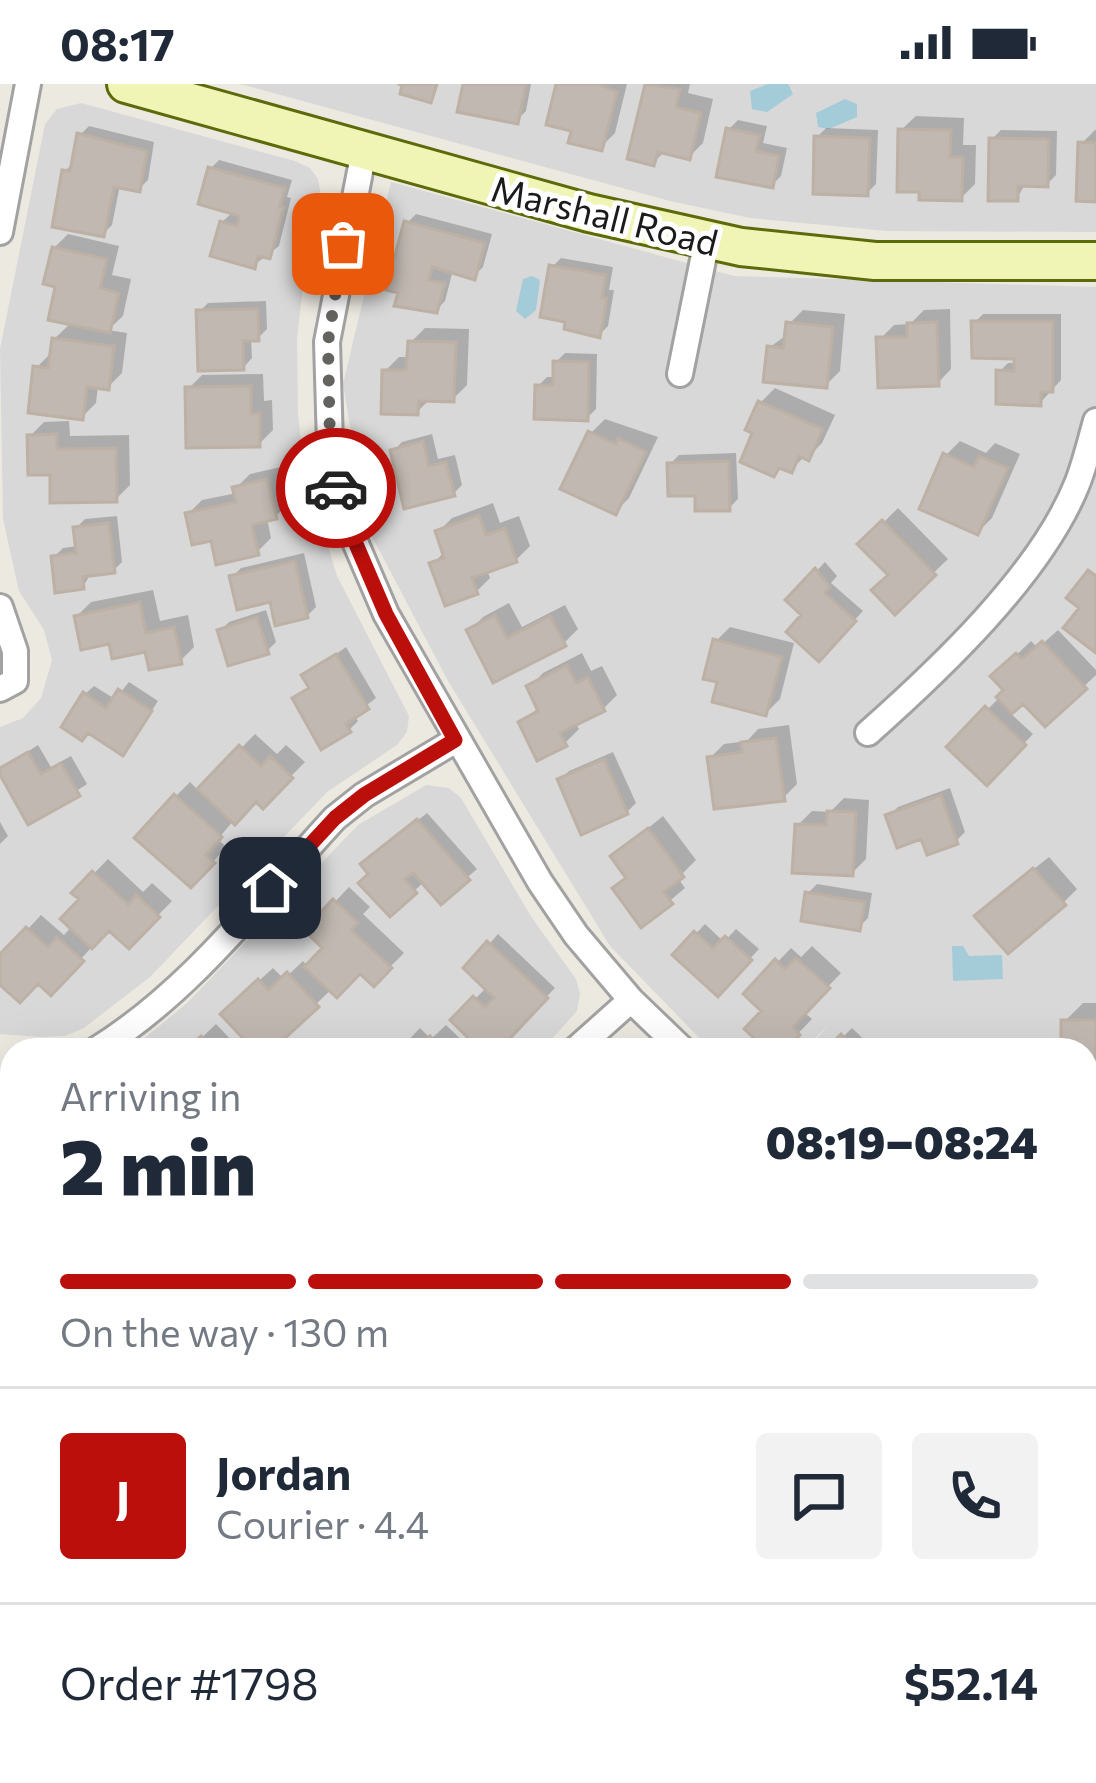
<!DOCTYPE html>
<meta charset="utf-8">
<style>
body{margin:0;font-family:Commissioner,sans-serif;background:#f2f2f3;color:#1f2937;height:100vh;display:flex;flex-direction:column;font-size:45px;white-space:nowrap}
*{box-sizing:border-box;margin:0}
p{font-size:39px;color:#747a83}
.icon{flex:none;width:66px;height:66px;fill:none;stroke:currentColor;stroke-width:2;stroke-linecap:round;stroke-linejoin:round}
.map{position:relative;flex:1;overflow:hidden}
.details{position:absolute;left:0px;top:954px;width:1098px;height:747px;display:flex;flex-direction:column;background:#fff;border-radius:36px 36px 0 0;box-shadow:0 12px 48px #0002}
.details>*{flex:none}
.pin{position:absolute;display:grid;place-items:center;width:102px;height:102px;color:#fff;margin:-51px;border-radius:24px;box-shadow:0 6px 18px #0006}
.courier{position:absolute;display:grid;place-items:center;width:120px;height:120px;margin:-60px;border:9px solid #bb0f0b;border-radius:50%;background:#fff;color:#222;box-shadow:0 3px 15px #0007}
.overview em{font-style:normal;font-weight:800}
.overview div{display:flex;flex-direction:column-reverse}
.overview{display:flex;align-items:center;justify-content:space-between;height:204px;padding:0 60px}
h1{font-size:78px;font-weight:800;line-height:90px}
.bar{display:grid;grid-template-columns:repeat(4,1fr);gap:18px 12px;align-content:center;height:144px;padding:0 60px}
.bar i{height:15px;border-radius:9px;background:#e0e1e3}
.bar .active{background:#bb0f0b}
.bar p{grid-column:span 4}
.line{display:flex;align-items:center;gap:30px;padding:0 60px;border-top:3px solid #e0e1e3}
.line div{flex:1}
.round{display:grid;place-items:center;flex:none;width:126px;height:126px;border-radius:12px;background:#f2f2f3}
.status{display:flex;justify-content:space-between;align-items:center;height:84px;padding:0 60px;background:#fff;direction:ltr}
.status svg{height:33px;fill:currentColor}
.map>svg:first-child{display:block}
.residential{fill:#d9d8d8}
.water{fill:#a3cbd8}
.shadow{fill:#0003}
.building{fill:#c0b8b1;stroke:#bdb0a4;stroke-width:3}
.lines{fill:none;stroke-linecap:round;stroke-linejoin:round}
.street-casing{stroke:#a2a2a2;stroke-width:30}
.secondary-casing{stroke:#5d6a0a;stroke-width:42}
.street{stroke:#fff;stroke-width:24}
.secondary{stroke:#f0f5b6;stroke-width:36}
.done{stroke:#646360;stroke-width:12;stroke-dasharray:0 21.6}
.route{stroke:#bb0f0b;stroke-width:15}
.labels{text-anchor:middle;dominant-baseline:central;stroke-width:10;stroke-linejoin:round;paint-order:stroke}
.street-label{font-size:36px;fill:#1b1b1b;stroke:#fff}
</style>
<div class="status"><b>08:17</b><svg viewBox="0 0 49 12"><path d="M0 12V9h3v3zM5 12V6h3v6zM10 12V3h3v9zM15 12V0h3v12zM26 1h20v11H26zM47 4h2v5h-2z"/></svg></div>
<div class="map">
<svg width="1096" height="1699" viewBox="0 0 1096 1699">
<rect width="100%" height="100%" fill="#ece9e1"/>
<!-- residential -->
<path class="residential" d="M240,0H1096V148L887,147L750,134L670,117Z
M81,19L295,77L310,84L318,95L322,118L304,195L297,254L298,329L303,378L337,492L409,632L407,648L397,661L327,708L150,893L84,944L65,952L40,953L0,950V643L23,634L41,614L52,576L44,546L19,507L3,435L0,265L45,40L57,25Z
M391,98L734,192L1096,203V1699H0V1054L12,1056V1689H1086V966H806L829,941L802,966H711L610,862L448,597L367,443L343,300Z
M426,701L449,704L461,714L532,834L576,895L580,910L577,927L542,966H130L187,919L358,741Z"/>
<!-- water -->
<path class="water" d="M768,0H788L793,10L767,28L752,25L750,7Z
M845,15L857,20V33L829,45L818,43L816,29Z
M532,192L540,196L536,226L525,235L516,227L523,195Z
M952,862H963L969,872L1002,871L1003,895L953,897Z"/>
<!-- shadow -->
<path class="shadow" d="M466,0H531L526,27L517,36Z
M559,0H627L615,49L601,63L575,45Z
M648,0H690L688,9L713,15L703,59L689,73L665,67L653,79L630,73Z
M916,32L964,34L963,61H976L975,100L961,114L901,46Z
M738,36L767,42L763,59L787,64L781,92L772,101L729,45Z
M89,42L154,58L148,96L139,105L120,101L112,141L103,150L65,87L75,77L80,51Z
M826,44L878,46L876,100L867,109L817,53Z
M1001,46L1057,47L1056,91L1047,100L1026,99L1017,114L992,55Z
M1095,46H1096V115L1081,60Z
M219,76L292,96L287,113L291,114L279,162L254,181L222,138L234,127L210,85Z
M416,130L492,150L483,183L474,192L453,186L445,217L436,226L407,139Z
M68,150L119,162L112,191L131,195L123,232L108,246L127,249L122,289L108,303L98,302L96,319L82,333L36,284L50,270L54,255L72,238L59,200L54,164Z
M561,174L613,183L609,206H614L608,242L599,251L552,183Z
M266,217L267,245L258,254H251L252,274L243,284L199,228L208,219Z
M950,225L951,285L937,300L880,255L894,241L910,240L924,226Z
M803,226L845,230L840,287L826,301L770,263L788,250L789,240Z
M983,230H1061V296L1040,319L999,288L1008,279H1017V272L974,239Z
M425,244L469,245L467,301L453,315L431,314L417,328L385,287L399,273H410L411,258Z
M565,269L597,270L596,325L587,334L538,302L547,293H556V278Z
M263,290L264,317L272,316L273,346L259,360L188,305L202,291Z
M775,304L835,331L822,359L808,373L805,372L791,386L782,382L774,390L756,347L761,318Z
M605,335L658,353L629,414L615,428L591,349Z
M69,337L70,352L129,351L130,401L116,415L30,352L44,338Z
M432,350L438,375L455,371L462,401L453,410L393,367L402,358Z
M960,357L986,369L995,359L1020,370L992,434L978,448L946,371Z
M736,369L738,415L729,424L698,408L670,380L679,371Z
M281,383L289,419L275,433L267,434L271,454L257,468L213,453L188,430L202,416L237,409L236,404L250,390Z
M493,419L500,439L519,432L530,462L516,476L487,486L490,494L476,508L433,480L445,467L438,448L452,434Z
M898,424L948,475L895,526L891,490L862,460Z
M117,432L122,478L113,487L91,489L83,503L54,473L63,464L78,462L76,444L85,435Z
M304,469L316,523L307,532L232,493L241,484Z
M825,478L837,492L831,499L863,527L819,574L806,531L789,516Z
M153,506L160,537L188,531L194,563L180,577L111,556L77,532L91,518Z
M509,519L522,543L565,521L578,545L564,559L495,595L469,547L483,533Z
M266,526L276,558L267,567L220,547L229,538Z
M730,543L794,559L780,615L766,629L721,596L716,557Z
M1058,546L1096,586V591L1045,639L1023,616L1009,628L1033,650L987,698L950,663L1007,606L994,592L1031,557L1038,564Z
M346,563L376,614L354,631L358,637L349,646L296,614L311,602L305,592Z
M582,569L591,587L602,582L617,611L603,625L575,638L579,645L565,659L521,639L539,623L529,603L543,589Z
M129,598L158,617L131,659L85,610L94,602L115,615Z
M789,641L797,700L783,714L710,674L724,660L747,657L758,645Z
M255,650L277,670L286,661L305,678L263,721L257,715L234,736L218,755L226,763L205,787L176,712L190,698L199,707Z
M38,661L51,683L71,672L87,700L30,737L0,686Z
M613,668L636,719L627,728L560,696L569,687Z
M950,704L965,748L956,757L923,751L889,732L898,723Z
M844,714L869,716L866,775L852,789L798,741L812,727L830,728Z
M427,729L477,785L441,816L424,798L390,829L372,789L373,772Z
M663,732L696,776L678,794L685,804L642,840L628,792L614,772Z
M0,738L8,752L0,760Z
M1049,773L1077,805L1063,819L992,818Z
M108,775L143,808L152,799L172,817L129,861L110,843L51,908L38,896L0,897V875L41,831L64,851L72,842L83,815L76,808Z
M817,800L872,809L868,834L859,843L808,809Z
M349,803L370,823L363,830L404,869L374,899L360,886L332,905L267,966H258L238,916L273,884L284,895L303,877L308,883L326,863L308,846Z
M705,840L724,858L736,845L759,865L718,909L676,871Z
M498,850L555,904L499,962L454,936L487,903L468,884Z
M812,862L841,889L804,928L812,935L782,966H771L766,927L747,910L791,864L801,873Z
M1083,919H1096V995L1086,966H1064V938Z
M216,940L241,966H188L193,962Z
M446,941L472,966H399L420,944L431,955Z
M852,944L875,966H830Z
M1086,1167L1096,1177V1195L1086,1206Z
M0,1190L12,1192V1223L0,1222Z
M1086,1455L1096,1464V1552L1086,1562Z
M3,1513L12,1522V1553L0,1565Z
M28,1689H34L44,1699H19Z
M154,1689H232L242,1699H145Z
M412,1689H501L511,1699H403Z
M622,1689H694L684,1699H613Z
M1058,1689H1060L1070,1699H1048Z"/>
<!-- building -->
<path class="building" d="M398,0H437L431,19L400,10L402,1Z
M463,0H526L518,40L457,28Z
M556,0H599L617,8L602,67L568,59L571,47L546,41Z
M645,0L680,5L676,23L701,29L690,76L658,68L654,82L627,75Z
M726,44L760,51L756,67L779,72L773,104L716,93Z
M898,45L951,46L950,73H963L962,117L919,116V108H897Z
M77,49L147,67L140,108L114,103L104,153L52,143L62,86L70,87Z
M814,52L870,54L868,112L813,110Z
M989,54L1049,55L1048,103L1018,102V117H988Z
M1078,58L1096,59V118L1076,117Z
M208,83L285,104L280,122L284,123L270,175L258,172L255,185L210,172L220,137L237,142L239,132L198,120Z
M404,137L485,159L475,196L432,183L429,196L445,199L437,229L394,222L398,209L386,206Z
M52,163L107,175L100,204L119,209L110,249L48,236L55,203L43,200Z
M549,181L606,191L602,214H607L600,254L564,245L565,238L540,233Z
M258,225L259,257H243L244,286L198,287L196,226Z
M971,237H1053V308H1041V322L996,320V286L1014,287V275L972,274Z
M786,238L833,243L827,304L763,298L767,262L783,264Z
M937,238L939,302L878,304L876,253H907V239Z
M52,254L114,262L109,306L87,303L83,336L28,329L33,282L48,284Z
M408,257L456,258L454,318L419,317L418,331L381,330L382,286H406Z
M553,277L589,278L588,337L534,335L535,301H553Z
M251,302V330L260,329V363L186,364L185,303Z
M758,317L823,345L809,377L799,372L792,389L779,384L774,393L740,378L752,349L745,346Z
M588,347L616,360L618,354L646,368L616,431L560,405Z
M57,350V365L116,364L117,418L50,419V391H28L27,351Z
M423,357L429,382L446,378L455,412L404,425L390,366Z
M943,369L974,383L979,372L1008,384L978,451L919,425Z
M729,377L730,427H695V412H668L667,379Z
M267,395L277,435L252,441L259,471L216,481L211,457L192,461L185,429L236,418L232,403Z
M479,431L486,451L505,444L517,478L472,494L478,510L445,522L429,479L444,474L435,447Z
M882,436L936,491L895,531L871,506L888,491L857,460Z
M109,439L115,489L83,493L84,505L55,509L51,472L76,469L73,443Z
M295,477L308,534L275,542L270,518L237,526L229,492Z
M815,484L830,503L825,509L856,537L819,578L786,548L801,531L785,516Z
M1088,486L1096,492V569L1063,544L1079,524L1066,514Z
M140,518L146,549L174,543L182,580L149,586L145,568L112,575L109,560L81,566L74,532Z
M495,531L507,554L550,532L566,562L493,599L466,546Z
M257,533L269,570L228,582L217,546Z
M713,555L782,573L766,632L712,618L717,598L703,595Z
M1042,557L1087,605L1045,643L1023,620L1012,630L996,613L1003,606L990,592L1016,569L1022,575Z
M336,570L369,625L346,640L351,648L321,666L292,614L309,604L301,591Z
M567,581L576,599L588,593L605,627L560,649L567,662L537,677L518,638L538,627L526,602Z
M118,605L152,627L123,672L88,649L82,657L61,643L83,608L106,624Z
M985,622L1026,661L987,702L946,663Z
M776,654L785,717L714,725L707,673L742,668L741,658Z
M239,661L261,682L270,672L293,694L263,725L256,718L235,741L197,705Z
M28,668L41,690L61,679L80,712L28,741L0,691V684Z
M604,675L628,730L581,751L557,695Z
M174,710L222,753L206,771L215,779L191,804L134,754Z
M941,711L958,760L927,771L921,755L897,764L885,731Z
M827,727L856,728L853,792L792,789L795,740L826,741Z
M417,735L470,796L441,821L413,789L405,795L417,809L390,833L358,799L368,790L360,780Z
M648,744L684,793L664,808L673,820L641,844L612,804L626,794L610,772Z
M1033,784L1066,821L1008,870L974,832Z
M92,787L128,820L136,811L160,833L129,865L109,847L92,865L60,835L79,815L71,809Z
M805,808L865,818L860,847L801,837Z
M333,815L358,839L351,846L392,884L374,903L360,890L337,914L304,883L322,864L304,846Z
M26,843L48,863L57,853L84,877L51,912L38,900L20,919L0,901V870Z
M694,847L713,864L725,852L752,876L718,913L672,871Z
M487,857L548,914L499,966L490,957L480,966L450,936L473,912L485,923L494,914L463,884Z
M796,874L830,904L793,943L800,951L786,966H767L744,945L761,927L743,910L775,875L785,885Z
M287,888L319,923L272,966H254L220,930L258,895L268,906Z
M1061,936H1096V998H1086V966H1061Z
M841,950L857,966H825Z
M201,952L214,966H185Z
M430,952L444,966H417Z
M12,1096V1141L0,1099Z
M1086,1184L1096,1193L1086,1209Z
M0,1200L12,1201V1226L0,1225Z
M1096,1215V1254L1086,1245V1226Z
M1086,1471L1096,1481V1521L1086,1511Z
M1086,1527L1096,1537V1555L1086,1566Z
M0,1528L12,1540V1557L0,1569Z
M150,1689H156L167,1699H141Z
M170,1689H219L217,1691L225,1699H180Z
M408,1689H418L429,1699H399Z
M435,1689H495L489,1695L494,1699H445Z
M618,1689H626L637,1699H609Z
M644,1689H699L688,1699H653Z
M846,1689H943L947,1693L941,1699H857Z"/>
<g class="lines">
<defs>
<path id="street" d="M364,67L327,258L330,361L338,418L386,530L540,798L576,851L631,916L683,966
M0,148L28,0
M680,290L707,156
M0,523L15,567V597L0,605
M868,649C940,585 1041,490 1077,400C1085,380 1090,358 1096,337
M96,966C190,908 260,815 335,734L364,711L456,656
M575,966L631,916
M1086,1374L1096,1363
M0,1649L12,1635
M325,1699L335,1689
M773,1699L783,1689"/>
<path id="secondary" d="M126,0L589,129L741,163L875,177H1096"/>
</defs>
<!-- street casing -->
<use href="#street" class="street-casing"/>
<!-- secondary casing -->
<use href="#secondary" class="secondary-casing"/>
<!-- street -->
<use href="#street" class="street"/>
<!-- secondary -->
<use href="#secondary" class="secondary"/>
</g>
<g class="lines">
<!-- done -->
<path class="done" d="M336,404L330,361L328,258L343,160"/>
<!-- route -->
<path class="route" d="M270,804L335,734L364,711L455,656L386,530L338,418L336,404"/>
</g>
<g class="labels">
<!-- street labels -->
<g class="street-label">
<text transform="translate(605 130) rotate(14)">Marshall Road</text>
</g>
</g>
</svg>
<div class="pin" style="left:343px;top:160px;background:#ea580c"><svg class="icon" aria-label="bag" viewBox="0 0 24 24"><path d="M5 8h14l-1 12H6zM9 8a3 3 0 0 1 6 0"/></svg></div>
<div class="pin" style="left:270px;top:804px;background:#1f2937"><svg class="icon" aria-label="home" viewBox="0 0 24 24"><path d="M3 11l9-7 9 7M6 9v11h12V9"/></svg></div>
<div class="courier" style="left:336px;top:404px"><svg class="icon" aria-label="car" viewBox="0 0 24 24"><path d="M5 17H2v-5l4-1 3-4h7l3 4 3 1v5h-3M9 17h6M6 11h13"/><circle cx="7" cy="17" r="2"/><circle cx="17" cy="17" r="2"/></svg></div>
<section class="details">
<div class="overview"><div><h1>2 min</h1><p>Arriving in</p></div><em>08:19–08:24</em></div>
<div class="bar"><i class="active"></i><i class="active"></i><i class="active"></i><i></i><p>On the way · 130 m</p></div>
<div class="line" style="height:216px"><b class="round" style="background:#bb0f0b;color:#fff">J</b><div><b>Jordan</b><p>Courier · 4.4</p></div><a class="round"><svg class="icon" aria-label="chat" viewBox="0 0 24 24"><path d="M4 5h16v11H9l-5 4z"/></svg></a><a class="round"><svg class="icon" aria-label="phone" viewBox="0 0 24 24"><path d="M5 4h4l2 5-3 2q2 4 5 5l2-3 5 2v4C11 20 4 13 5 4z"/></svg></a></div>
<div class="line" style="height:156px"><div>Order #1798</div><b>$52.14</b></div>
</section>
</div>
